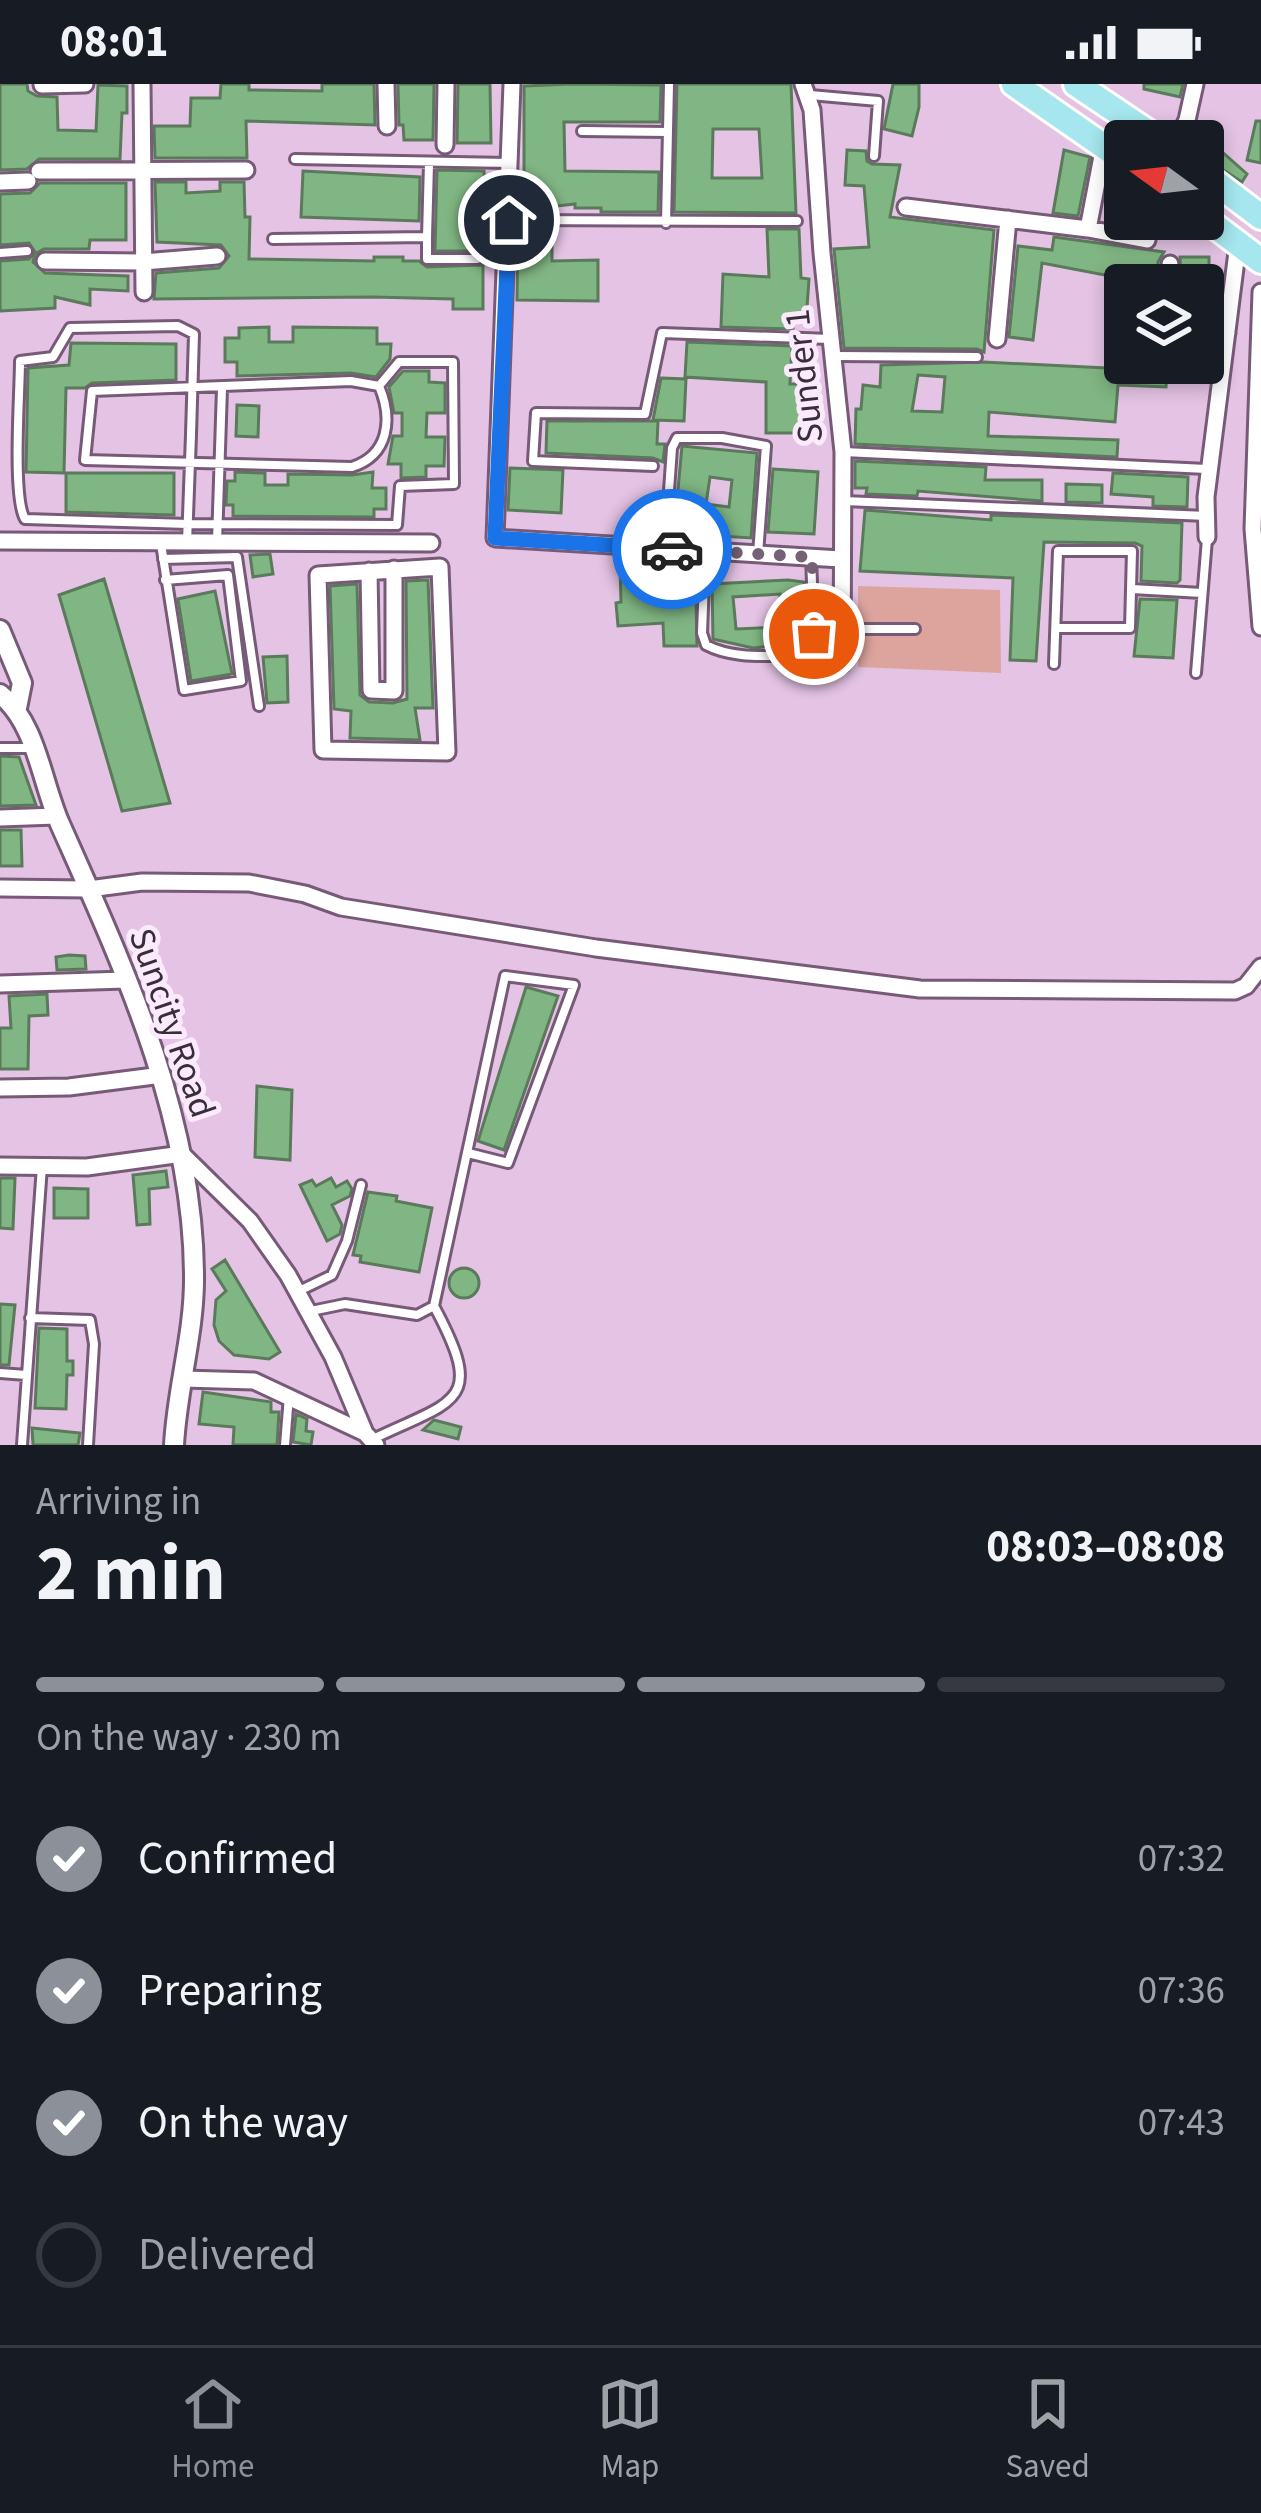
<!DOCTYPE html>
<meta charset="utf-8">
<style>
body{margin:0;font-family:"Source Sans 3",sans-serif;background:#242831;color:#f1f3f6;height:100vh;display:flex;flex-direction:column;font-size:45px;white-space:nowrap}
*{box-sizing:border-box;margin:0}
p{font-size:39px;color:#9ea1a6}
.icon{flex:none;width:66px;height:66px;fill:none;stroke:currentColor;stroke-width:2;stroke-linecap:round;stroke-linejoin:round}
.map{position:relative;height:1361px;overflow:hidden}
.side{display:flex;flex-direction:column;background:#171b24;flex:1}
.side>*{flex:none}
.needle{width:78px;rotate:285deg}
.fabs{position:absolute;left:1104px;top:36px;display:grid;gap:24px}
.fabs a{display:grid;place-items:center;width:120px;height:120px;border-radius:12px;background:#171b24;box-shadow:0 6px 18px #0003;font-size:60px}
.pin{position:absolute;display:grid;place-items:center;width:102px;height:102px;color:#fff;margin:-51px;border:6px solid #fff;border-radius:50%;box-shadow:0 3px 12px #0007}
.courier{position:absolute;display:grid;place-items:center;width:120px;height:120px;margin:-60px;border:9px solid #1a73e8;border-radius:50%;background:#fff;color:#222;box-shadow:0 3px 15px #0007}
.summary em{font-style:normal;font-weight:700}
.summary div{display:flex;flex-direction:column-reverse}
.summary{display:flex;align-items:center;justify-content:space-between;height:204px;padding:0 36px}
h1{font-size:78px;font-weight:700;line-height:90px}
.bar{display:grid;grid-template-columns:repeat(4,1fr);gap:18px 12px;align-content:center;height:144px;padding:0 36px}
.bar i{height:15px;border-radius:9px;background:#363941}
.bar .selected{background:#8c9099}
.bar p{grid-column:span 4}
ol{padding:0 36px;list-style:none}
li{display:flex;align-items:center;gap:36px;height:132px}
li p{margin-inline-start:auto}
li .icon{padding:12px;border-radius:50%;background:#8c9099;color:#fff;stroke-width:4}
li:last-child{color:#9ea1a6}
li i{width:66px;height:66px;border:6px solid #363941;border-radius:50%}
.status{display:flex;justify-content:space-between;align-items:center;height:84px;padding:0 60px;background:#171b24;direction:ltr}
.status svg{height:33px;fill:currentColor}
.tabs{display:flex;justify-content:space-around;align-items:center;height:168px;border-top:3px solid #363941;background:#171b24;font-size:33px;color:#9ea1a6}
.tabs a{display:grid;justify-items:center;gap:6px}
.tabs .selected{color:#8c9099}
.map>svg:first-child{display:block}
.green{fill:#dda49e}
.building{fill:#80b683;stroke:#5b7a5c;stroke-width:3;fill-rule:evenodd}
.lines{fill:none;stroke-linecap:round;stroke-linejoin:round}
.service-casing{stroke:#775a77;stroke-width:14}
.minor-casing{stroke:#775a77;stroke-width:21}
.tertiary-casing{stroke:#775a77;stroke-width:24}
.primary-casing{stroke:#fff;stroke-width:30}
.service{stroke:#fff;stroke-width:8}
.minor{stroke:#fff;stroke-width:15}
.tertiary{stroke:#fff;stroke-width:18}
.primary{stroke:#a6e6ee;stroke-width:24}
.done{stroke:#766276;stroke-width:12;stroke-dasharray:0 21.6}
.route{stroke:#1a73e8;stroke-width:15}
.labels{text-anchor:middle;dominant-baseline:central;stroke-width:10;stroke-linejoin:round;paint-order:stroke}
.street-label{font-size:36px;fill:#3a2d3a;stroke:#fbeafc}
</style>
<div class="status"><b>08:01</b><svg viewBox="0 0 49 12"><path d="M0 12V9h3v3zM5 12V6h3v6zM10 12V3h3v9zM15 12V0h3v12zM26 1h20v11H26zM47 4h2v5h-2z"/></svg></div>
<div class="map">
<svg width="1261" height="1361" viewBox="0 0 1261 1361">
<rect width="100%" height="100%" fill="#e4c3e5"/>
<!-- green -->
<path class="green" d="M858,502L1000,506L1001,589L858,583Z"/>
<!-- building -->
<path class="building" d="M0,0H27L28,7L37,12L57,13L58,46L96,47L98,1L127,2V29H122L120,75H39L27,85L0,86Z
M221,0H249V6L322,7V0H374L375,41L246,37L247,74H155L154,42H190L191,14H220Z
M398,0H434L433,56H404L403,41H399Z
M458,0H490L491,59H457Z
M572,0L661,1L660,38H564L565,87L659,88L658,128H601V124H575V120L539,124V119H524V2Z
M677,0H791L796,129L674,128ZM713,45H759L762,94H712Z
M893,0H919V23L912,52L884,45Z
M1144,0H1183L1180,13L1144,5Z
M1256,37H1261V79L1247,76Z
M1203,51L1247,90L1242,98L1203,73Z
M847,66L866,67L867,77L872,80L900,81L890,133L994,146L984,268L977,265L844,264L834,165L869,163L864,102L845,101Z
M1064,66L1090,73L1078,132L1053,129Z
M437,86L484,87L487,173L477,167H435Z
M303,87L420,93L419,137L301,133Z
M155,98H186V109L220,107V98H244L245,133H250L249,175L374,177V173H403V177H419L427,183L483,181V225H453V215L373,213L154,215L156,189L219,184L229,172L221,161L157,158Z
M40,99H126V156H90L89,165H44L35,170L33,178L45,189L128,192V207L90,205V221L55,213V224L0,227V177L29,175L35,168L29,159L0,161V110L30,109Z
M767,145H799L801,194L809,195L806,238H794L793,245L721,243L723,190L769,193Z
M552,148V177L598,176V217L517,216L518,149Z
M1054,153L1164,168L1158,178L1157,201L1042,179L1033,256L1009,253L1018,162L1052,166Z
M1180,173H1209V201H1181Z
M269,243V258H293V243L377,244V260H391L390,275L376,293L351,289L237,292V278H225V254H239V244Z
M687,258L792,262L790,300H809V349H766V298L685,293Z
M71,259L176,260V296L92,299L85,304H66L64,389L26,388L28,284L69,281Z
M983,278L1167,287L1166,303L1118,301L1115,338L989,328L988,352L1118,356L1117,373L855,360L856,325H861L863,301L880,303L881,281ZM918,291L945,293L942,328L912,327Z
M403,287H429V298L445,299V329H427L426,353H445L444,382H426V393L401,394V380H388L393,352H402V329H394L389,303Z
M661,294L686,295L684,337L653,336Z
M237,321L259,322L258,353L236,352Z
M547,337H658L657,360H665L663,378L653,374L546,369Z
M682,362L757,369L751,454L674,449ZM710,393L732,396L729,423L706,420Z
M855,377L986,383L985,396H1042V417L918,407L917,412L866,410L867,404H855Z
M510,384L563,386L561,429L508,426Z
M773,385L818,388L814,450L768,448Z
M235,388L265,389V401H288V390L352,391L373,388L372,404H386V425H374V433L233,432V421H226L227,397H235Z
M66,389H174V431L66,428Z
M1113,389L1188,393L1187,423L1153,422V413L1111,410Z
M1066,400L1102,401V419L1066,418Z
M865,426L991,436V431L1182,439L1180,496L1177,499L1141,497L1142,462L1135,459L1044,458L1036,577L1010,576L1013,494L860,487Z
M270,470L273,490L253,493L250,471Z
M662,476L695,478L697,562H664L663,539L618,542L616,519L621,518L620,481Z
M104,495L170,719L122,727L59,511Z
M428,496L433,624H415L420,656L350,654L351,627L334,625L330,502L357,500L360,611L369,618L393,619L407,615L406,497Z
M788,496L804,498L806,549L802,559L753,564L713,555L712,500ZM780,510V543L736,545L733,513Z
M215,507L232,590L191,597L178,515Z
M1140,515L1177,516L1173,574L1134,572Z
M287,572L288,618L267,619L263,573Z
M0,672L19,673L36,721L0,722Z
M0,746H21L22,782H0Z
M69,871L85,872L86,885L57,886L56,873Z
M526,903L558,912L504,1066L478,1057Z
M47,910L48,931L29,932L28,985H0V944H11L9,912Z
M257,1002L292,1006L290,1076L255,1073Z
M166,1087L168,1103L149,1105L150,1140L137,1141L133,1091Z
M0,1094H15L13,1145L0,1144Z
M331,1094L336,1103L347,1097L352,1105L350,1112L332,1121L342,1141L340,1150L327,1157L300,1101L312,1096L316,1102Z
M54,1104L88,1105V1134H54Z
M368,1108L397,1112L396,1117L432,1124L419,1188L360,1178L361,1172L353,1171Z
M225,1176L280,1268L269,1275L234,1271L219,1257L214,1241L216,1216L226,1207L212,1185Z
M449 1199a15 15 0 1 1 30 0a15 15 0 1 1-30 0Z
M0,1220L15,1221L9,1281H0Z
M39,1244L67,1245V1277H73V1291H67L66,1325L35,1324Z
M203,1308L271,1318V1328H279L277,1361H233L234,1343L199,1340Z
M296,1330L307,1335L306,1347L313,1348L311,1361L293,1358Z
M434,1336L461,1343L458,1355L423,1346Z
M32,1344L80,1349L78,1361H33Z"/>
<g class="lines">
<defs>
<path id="service" d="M810,11L878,17L874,72
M582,47L668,48
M295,75L509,79
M509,136L797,137
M666,139L669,0
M427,153L429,79
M273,155L427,153V175H477
M0,169L27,167
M835,272L977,273
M351,297L379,302C393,335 389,371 352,383L85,376L92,307Z
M844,368L1207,385
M653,382L533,377L536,329L645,330L662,249L830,255
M844,417L1207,432
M217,458L222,304
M187,459C190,389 192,320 194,250L178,242L70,244L53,273L20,277C20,308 12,413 25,435L188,440L397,441L400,402L454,400L453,278H399L379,302
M161,460L184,606L241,597L228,491L165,496
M665,463L672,364L677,354H722L766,362L758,470
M705,468L702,549L706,561C734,576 771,571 802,572L808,568L814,550L811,473
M163,475L237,473L259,622
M1132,505L1202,509
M843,545H915
M1054,580L1058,467H1132L1130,544H1056
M1196,589L1207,455
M0,664H32
M299,1207L332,1191L347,1157L361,1101
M311,1227L345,1220L417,1231L434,1222L505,892L574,901L508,1079L468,1069
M30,1234L90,1236L94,1260L88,1361
M0,1289L26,1291
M373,1355C457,1315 486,1319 434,1222
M22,1361L42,1082
M285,1361L289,1312"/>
<path id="minor" d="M142,0L144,208
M386,0L387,42
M512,0L495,454L841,475
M803,0L812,26L822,169L843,368L842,580
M42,1L85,0
M1177,57L1187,36L1195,0
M445,61L446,0
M39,87L246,86
M0,98L28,97
M906,123L1088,145L1147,156
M1088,145L1104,62
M45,177L143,178L217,172
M1169,201L1170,180
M1261,208L1253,445L1261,543
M1203,248L1227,249
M997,255L1008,135
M1207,453L1206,413L1238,160
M0,457L431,459
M440,483L447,668L323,666L318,491Z
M369,487L371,606L394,607V485
M0,734L56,732
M0,804L89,805L142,798L249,799L305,810L341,823L596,864L920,905L1235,907L1246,902L1261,883
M0,900L125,896
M0,1004L69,1003L162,991
M0,1082L87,1083L182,1070L250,1137L288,1191L333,1273L365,1349L376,1361
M183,1295L254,1297L365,1349"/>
<path id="tertiary" d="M0,546L22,599L17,624
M0,610C37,640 41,697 60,740C123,882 193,1031 194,1190C195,1248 177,1303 174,1361"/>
<path id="primary" d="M1014,0L1125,77
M1076,0L1161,57
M1203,89L1261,133
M1203,133L1261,177"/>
</defs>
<!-- service casing -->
<use href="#service" class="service-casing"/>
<!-- minor casing -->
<use href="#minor" class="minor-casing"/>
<!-- tertiary casing -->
<use href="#tertiary" class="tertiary-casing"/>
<!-- primary casing -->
<use href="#primary" class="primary-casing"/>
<!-- service -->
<use href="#service" class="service"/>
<!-- minor -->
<use href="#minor" class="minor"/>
<!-- tertiary -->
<use href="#tertiary" class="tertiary"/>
<!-- primary -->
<use href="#primary" class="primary"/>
</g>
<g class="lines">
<!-- done -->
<path class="done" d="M672,465L812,473L814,550"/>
<!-- route -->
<path class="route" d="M509,136L495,454L672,465"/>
</g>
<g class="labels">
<!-- street labels -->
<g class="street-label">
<text transform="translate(804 292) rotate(-96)">Sunder 1</text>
<text transform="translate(172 939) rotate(71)">Suncity Road</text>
</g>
</g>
</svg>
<div class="fabs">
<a><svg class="needle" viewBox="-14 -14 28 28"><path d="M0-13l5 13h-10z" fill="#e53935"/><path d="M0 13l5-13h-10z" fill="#9ea1a6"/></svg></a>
<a><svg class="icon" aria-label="layers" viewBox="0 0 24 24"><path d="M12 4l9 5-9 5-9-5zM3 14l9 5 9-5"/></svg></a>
</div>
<div class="pin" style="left:814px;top:550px;background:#ea580c"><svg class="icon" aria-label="bag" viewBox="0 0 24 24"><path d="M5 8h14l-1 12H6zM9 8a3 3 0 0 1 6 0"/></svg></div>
<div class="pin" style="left:509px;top:136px;background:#1f2937"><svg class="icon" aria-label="home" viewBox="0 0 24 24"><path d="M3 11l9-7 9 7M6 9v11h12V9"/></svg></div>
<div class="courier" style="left:672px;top:465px"><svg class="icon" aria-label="car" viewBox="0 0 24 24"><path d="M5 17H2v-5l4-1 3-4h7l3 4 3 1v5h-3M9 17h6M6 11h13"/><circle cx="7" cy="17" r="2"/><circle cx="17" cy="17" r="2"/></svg></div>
</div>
<section class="side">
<div class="summary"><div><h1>2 min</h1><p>Arriving in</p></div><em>08:03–08:08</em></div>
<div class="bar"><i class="selected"></i><i class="selected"></i><i class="selected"></i><i></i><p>On the way · 230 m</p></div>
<ol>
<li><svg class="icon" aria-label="check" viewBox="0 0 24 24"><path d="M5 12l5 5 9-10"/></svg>Confirmed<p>07:32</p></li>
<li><svg class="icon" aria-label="check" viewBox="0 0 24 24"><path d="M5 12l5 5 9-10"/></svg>Preparing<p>07:36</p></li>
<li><svg class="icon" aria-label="check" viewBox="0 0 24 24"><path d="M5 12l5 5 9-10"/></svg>On the way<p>07:43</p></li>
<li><i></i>Delivered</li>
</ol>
</section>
<nav class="tabs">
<a class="selected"><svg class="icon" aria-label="home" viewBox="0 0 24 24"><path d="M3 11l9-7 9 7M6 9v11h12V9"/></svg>Home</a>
<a><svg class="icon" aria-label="map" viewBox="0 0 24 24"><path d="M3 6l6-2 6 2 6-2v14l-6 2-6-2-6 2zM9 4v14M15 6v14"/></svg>Map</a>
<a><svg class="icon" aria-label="saved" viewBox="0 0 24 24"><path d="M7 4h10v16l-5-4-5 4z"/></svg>Saved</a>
</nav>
